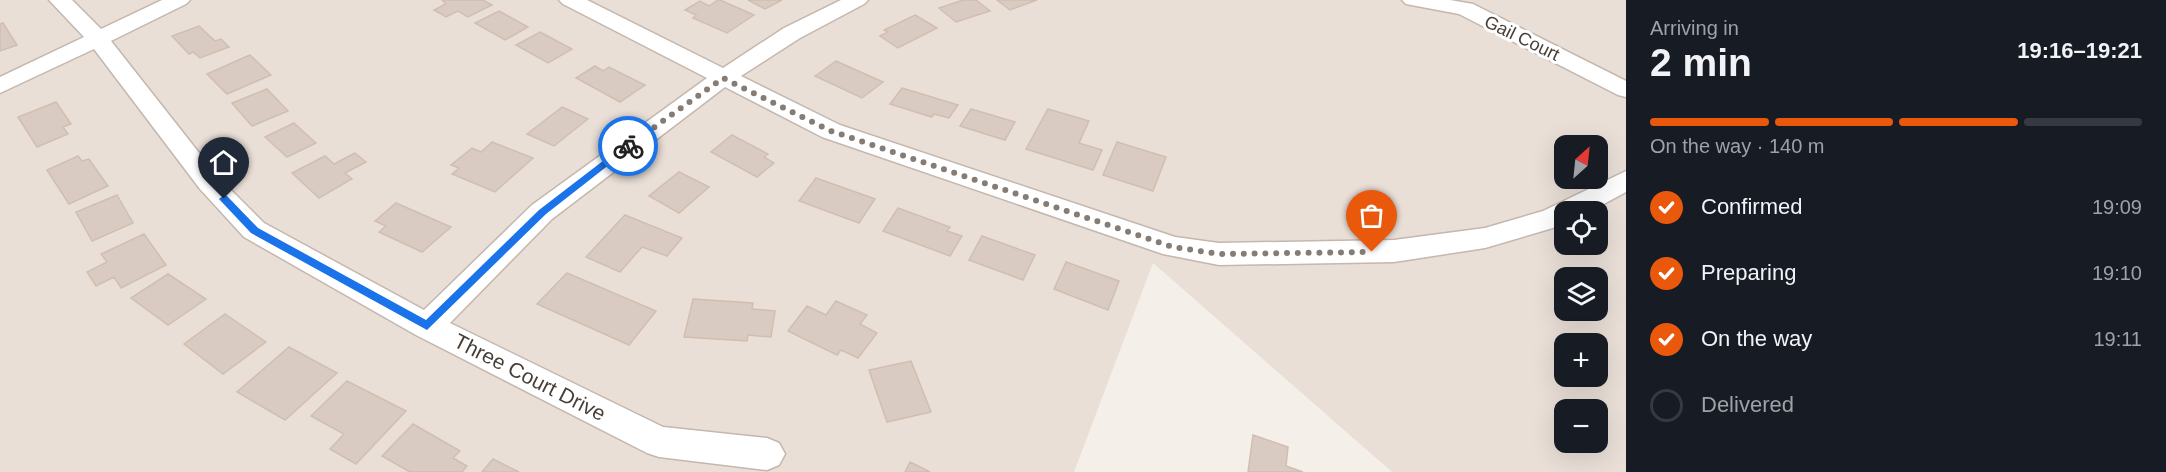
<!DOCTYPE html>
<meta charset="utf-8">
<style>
body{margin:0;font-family:Arial,sans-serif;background:#20242c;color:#f1f3f6;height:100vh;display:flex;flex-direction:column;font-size:22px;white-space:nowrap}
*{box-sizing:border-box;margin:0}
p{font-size:20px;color:#9ea1a6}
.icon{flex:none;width:33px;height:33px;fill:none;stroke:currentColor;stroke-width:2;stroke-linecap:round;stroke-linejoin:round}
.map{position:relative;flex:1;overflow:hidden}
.panel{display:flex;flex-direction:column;background:#171b24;width:540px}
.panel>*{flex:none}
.needle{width:39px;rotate:27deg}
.buttons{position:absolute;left:1554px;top:135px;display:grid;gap:12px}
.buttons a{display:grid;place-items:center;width:54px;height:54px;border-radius:12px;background:#171b24;box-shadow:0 6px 24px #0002;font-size:30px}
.pin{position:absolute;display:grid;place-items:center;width:51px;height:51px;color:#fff;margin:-62px -26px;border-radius:50% 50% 50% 0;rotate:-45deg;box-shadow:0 0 6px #0007}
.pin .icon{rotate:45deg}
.courier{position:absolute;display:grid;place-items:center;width:60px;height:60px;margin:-30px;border:4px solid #1a73e8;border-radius:50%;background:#fff;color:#222;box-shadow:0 2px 8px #0007}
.overview em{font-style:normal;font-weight:800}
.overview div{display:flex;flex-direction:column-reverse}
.overview{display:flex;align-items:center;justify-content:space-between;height:102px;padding:0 24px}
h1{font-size:39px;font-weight:800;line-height:45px}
.bar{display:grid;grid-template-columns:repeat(4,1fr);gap:9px 6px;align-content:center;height:72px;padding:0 24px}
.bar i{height:8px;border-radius:4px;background:#363941}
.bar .current{background:#ea580c}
.bar p{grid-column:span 4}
ol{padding:0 24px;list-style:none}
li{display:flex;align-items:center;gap:18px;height:66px}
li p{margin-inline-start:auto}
li .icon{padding:6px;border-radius:50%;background:#ea580c;color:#fff;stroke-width:4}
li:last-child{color:#9ea1a6}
li i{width:33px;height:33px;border:3px solid #363941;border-radius:50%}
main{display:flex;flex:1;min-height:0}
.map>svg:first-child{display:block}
.residential{fill:#e9dfd7;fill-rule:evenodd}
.building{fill:#d9cbc1;stroke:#d1beb1;stroke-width:1.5}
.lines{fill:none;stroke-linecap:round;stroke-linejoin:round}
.minor-casing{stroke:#c3b7ae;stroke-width:3}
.minor{fill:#fff;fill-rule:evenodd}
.route{fill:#1a73e8}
.done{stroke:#857c75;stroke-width:6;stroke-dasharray:0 10.8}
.labels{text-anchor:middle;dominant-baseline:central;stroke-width:6;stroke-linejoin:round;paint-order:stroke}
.far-street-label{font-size:18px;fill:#483e37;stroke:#fff}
.street-label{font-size:21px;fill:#483e37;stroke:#fff}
</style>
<main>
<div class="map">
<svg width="1626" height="472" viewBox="0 0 1626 472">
<rect width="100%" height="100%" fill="#f5efe9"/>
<!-- residential -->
<path class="residential" d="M0,0H1626V472H1392L1153,263L1074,472H0ZM1564,146H1598V178H1564ZM1564,212H1598V244H1564ZM1564,278H1598V310H1564ZM1564,344H1598V376H1564ZM1564,410H1598V442H1564Z"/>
<!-- building -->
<path class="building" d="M483,0L492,5L468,17L458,11L446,17L434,10L446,4L442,0Z
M718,0H720L754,15L727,33L693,18L696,15L685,10L700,1L709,6Z
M748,0H782L765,9Z
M963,0H976L990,11L956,22L939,8Z
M997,0H1037L1010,10Z
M499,11L528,27L505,40L475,23Z
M915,15L937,28L898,48L880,36L888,32L884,30Z
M3,23L17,45L0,51V24Z
M199,26L215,41L221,39L229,47L200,58L193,52L189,54L172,36Z
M540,32L572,49L548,63L516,45Z
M250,55L271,75L227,94L207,74Z
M836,61L883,82L862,98L815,76Z
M595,66L603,71L609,67L645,85L620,102L576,78Z
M902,88L958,105L949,118L934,114L932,117L890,104Z
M267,89L288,111L252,126L232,103Z
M56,102L71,124L63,127L68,134L37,147L18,117Z
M562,107L588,119L554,146L527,134Z
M971,109L1015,122L1005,140L960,126Z
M1048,109L1089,121L1079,143L1102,150L1093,170L1026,149Z
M294,123L316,143L287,157L265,137Z
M732,135L768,154L764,157L774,163L757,177L711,152Z
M492,142L533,158L495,192L452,174L459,168L451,165L472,148L481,152Z
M1117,142L1166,157L1153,191L1103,175Z
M355,153L366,162L345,173L352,179L319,198L292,173L325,156L334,164Z
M78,156L82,161L89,159L108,186L69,204L47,170Z
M679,172L709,187L679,213L649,196Z
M816,178L875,199L859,223L799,201Z
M117,195L133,223L92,241L76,212Z
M396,203L451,227L422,252L379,232L386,226L375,221Z
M898,208L950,227L947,231L962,236L950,256L883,231Z
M625,215L682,238L667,256L642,247L620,272L586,257Z
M144,234L166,265L121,288L114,277L96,286L87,272L107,262L101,254Z
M982,236L1035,255L1023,280L969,260Z
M1066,262L1119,281L1108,310L1054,289Z
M567,273L656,311L629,345L537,304Z
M168,274L206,299L168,325L131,298Z
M693,299L753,303L752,309L775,311L771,337L748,335L747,341L684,337Z
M836,301L867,315L860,324L877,333L858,358L841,350L837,355L788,331L807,306L826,315Z
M225,314L266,342L223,374L184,344Z
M289,347L337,373L285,420L237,392Z
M911,361L931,412L887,422L869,370Z
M347,381L406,411L356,464L330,449L344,434L311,416Z
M413,424L460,451L453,458L467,466L462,472H410L382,456Z
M1253,435L1288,447L1286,466L1303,472H1248Z
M493,459L519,472H482Z
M910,462L930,472H905Z"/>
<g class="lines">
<defs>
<path id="minor" d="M49,0H72L101,29L162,0H190L186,4L111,41L218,177L264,223L424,310L532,205L707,78L563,4L559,0H587L723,68L784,28L841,0H868L864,4L800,38L741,76L840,125L1175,237L1219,243L1394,240L1485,228L1543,211L1626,171V192L1589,212H1564L1563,225L1485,248L1394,262L1219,265L1163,254L822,137L725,87L552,219L450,323L663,427L767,438L779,443L785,454L779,465L767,470L659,457L647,453L416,335L244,237L200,189L94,49L0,93V77L84,37Z
M1402,0H1450L1473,4L1626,81V97L1618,95L1459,14L1406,4Z"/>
</defs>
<!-- minor casing -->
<use href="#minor" class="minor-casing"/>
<!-- minor -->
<use href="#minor" class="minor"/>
</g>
<!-- route -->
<path class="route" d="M625,144L633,146L546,214L427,330L251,233L219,199L224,195L227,196L258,228L426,320L539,210Z"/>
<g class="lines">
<!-- done -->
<path class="done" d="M628,146L723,78L831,131L1173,247L1219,254L1372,252"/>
</g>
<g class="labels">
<!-- far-street labels -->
<g class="far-street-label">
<text transform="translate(1522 38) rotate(26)">Gail Court</text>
</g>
<!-- street labels -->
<g class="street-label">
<text transform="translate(530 377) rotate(27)">Three Court Drive</text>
</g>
</g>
</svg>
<div class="buttons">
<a><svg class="needle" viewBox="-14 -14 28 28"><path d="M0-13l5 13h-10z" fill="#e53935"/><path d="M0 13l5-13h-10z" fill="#9ea1a6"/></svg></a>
<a><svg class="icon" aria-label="locate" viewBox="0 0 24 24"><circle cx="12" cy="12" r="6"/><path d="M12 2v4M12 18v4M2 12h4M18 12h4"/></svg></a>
<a><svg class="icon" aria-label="layers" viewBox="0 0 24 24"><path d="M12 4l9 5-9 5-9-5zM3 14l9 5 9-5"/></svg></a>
<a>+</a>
<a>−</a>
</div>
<div class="pin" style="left:1372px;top:252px;background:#ea580c"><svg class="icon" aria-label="bag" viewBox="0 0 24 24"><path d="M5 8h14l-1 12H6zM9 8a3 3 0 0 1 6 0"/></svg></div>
<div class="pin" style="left:224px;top:199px;background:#1f2937"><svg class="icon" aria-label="home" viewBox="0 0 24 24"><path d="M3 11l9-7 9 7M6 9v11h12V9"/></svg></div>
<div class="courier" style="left:628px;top:146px"><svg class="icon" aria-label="bike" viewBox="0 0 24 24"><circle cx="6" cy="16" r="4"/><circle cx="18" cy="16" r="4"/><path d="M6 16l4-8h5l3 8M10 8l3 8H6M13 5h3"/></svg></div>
</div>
<section class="panel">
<div class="overview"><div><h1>2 min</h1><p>Arriving in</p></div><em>19:16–19:21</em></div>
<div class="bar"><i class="current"></i><i class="current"></i><i class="current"></i><i></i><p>On the way · 140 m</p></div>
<ol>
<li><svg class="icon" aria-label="check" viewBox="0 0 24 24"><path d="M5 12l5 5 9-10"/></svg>Confirmed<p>19:09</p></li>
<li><svg class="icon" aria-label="check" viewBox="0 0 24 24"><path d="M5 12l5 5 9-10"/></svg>Preparing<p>19:10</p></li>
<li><svg class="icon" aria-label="check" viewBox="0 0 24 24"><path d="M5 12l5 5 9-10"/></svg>On the way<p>19:11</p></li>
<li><i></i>Delivered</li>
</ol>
</section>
</main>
